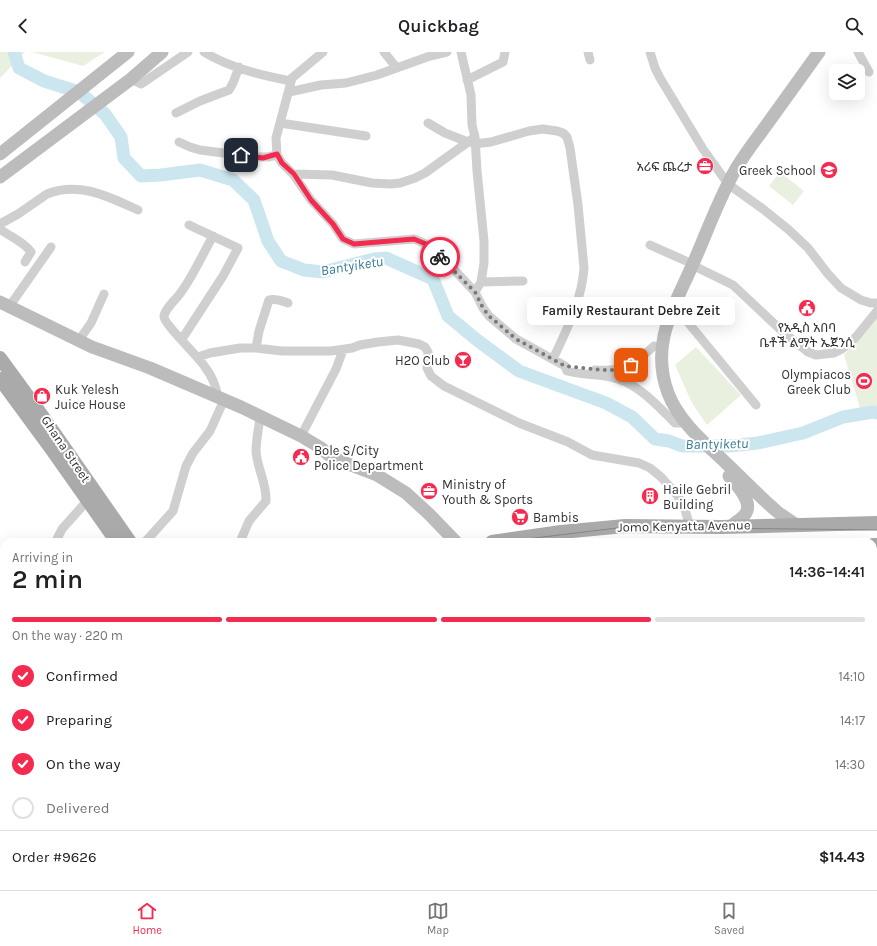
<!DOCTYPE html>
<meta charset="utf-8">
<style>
body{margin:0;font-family:Karla,"Noto Sans Ethiopic",sans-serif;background:#f2f2f2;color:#202124;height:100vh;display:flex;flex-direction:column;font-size:15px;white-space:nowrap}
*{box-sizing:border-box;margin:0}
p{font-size:13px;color:#757577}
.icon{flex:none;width:22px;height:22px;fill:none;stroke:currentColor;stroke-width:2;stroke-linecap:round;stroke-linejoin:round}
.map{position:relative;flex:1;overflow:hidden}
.panel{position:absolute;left:0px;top:486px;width:877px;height:352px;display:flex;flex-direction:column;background:#fff;border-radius:12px 12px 0 0;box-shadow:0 4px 16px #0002}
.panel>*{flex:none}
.fabs{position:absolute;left:829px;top:12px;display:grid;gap:8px}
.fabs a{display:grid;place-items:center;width:36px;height:36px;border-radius:6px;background:#fff;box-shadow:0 4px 16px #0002;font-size:20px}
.pin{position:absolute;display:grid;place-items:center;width:34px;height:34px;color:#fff;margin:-17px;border-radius:8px;box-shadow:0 2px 6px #0006}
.courier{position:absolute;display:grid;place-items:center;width:40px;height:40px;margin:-20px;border:3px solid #f42a4f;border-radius:50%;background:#fff;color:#222;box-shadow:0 1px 5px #0007}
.bubble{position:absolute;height:28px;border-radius:6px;background:#fff;box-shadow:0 4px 16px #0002;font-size:13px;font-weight:600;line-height:28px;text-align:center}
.head em{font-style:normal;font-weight:600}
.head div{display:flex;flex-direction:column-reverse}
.head{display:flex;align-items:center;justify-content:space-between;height:68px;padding:0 12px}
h1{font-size:26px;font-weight:600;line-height:30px}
.bar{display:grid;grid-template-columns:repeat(4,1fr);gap:6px 4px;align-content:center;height:48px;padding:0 12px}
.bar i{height:5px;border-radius:3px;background:#e0e0e0}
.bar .on{background:#f42a4f}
.bar p{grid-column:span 4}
.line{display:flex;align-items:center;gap:10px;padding:0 12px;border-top:1px solid #e0e0e0}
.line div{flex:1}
ol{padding:0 12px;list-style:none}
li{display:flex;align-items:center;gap:12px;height:44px}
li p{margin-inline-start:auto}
li .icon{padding:4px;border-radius:50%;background:#f42a4f;color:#fff;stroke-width:4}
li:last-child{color:#757577}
li i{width:22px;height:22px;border:2px solid #e0e0e0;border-radius:50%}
header{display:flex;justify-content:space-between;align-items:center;height:52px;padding:0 12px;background:#fff;font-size:18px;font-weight:600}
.menu{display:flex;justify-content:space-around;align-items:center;height:56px;border-top:1px solid #e0e0e0;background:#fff;font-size:11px;color:#757577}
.menu a{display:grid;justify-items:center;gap:2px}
.menu .on{color:#f42a4f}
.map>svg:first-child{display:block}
.green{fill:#eaf0e0}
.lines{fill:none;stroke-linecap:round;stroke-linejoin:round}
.river{stroke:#cce6f0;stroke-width:13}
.street{stroke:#cfcfcf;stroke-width:9}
.secondary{stroke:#bcbcbc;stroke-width:13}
.primary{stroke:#aaa;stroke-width:14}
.tram{stroke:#878787;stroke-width:1}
.done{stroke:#7a7a7a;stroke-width:4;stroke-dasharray:0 7.2}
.route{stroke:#f42a4f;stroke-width:5}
.labels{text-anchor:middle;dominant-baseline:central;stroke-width:4;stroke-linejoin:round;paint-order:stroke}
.poi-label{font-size:13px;fill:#323232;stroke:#fff;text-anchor:start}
.street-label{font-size:13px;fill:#323232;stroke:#fff}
.water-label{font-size:14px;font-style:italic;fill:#367b96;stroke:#fff}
</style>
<header><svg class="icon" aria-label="back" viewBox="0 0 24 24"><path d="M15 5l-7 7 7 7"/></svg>Quickbag<svg class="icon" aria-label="search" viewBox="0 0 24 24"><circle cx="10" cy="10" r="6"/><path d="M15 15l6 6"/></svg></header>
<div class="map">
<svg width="877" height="838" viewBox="0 0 877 838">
<rect width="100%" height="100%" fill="#fff"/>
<!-- green -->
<path class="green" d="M0,0H25L0,26Z
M32,0H105L83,14Z
M780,120L804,139L793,153L769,134Z
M877,265V356H860L844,303Z
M696,295L741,343L707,373L692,351L675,313Z
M4,580V720L0,723V581Z"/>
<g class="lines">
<!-- river -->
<path class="river" d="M14,0L19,16L44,29L79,40L105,62L121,85L124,106L141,124L161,123L200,118L233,128L254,148L268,189L281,209L304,218L323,220L374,207L386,206L433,227L448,264L477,288L519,319L606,351L632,365L655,387L669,389L682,394H730L758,391L803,381L843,365L873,360L877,361"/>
<!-- street -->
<path class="street" d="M204,0C230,16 261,23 291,29
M323,0L292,26L276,86L277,103L282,111L293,122L311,148L333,172L343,187L354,192L414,187C433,191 461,226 475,240
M384,0L396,15
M461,0L471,43L472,73L475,85L477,119L484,189V211L481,230L475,240L483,256L489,264L516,287L565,314L567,319C581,323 596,322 610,325C636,329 657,353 675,371H686
M588,0L590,8
M650,0L655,16L660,26L703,97L728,132L763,157L789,178L808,196L828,222L841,236L861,248L871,251H877
M858,0L869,20
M131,27L141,32L188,0
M467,28L503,10L505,0
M289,40L321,33L346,31L377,23L430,4L447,0
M176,61L200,49L229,38L233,31L239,15
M280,71L366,84
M428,71L445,81L468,90
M179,90L190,95L200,98L255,105H268L277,103
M474,92L491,90L529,79L543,77L557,79L563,81L567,85L570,96L578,153L584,216C582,248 566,279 553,307
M293,122L332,123L372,131L391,132L400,131L415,126L425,121L475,85
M0,172L18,162L47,142C80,129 109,145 138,158
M0,177C10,185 23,189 31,200L25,210
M213,184C202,203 193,225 179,243C175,248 164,258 164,265C165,273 198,304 205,315C212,324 216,334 218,345
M650,193L686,209
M692,213L733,233L783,280L808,300L816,303L834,301L842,297L856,285L877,259
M481,230L523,229
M9,255L51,195
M673,255L681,262L756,353
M182,287L223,224L238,196L189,173
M79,288L91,271L104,242
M256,296L259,279L269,248C276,246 282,249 288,251
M198,305L210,301L240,296H256L282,299H331L352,296L360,293L378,290L398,288L419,292L425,295L428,300L427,316L431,324L444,334L519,371L568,390L592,403L639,411L650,416L661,425L677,443L684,454L690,475
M595,318C625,320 633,313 654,294
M301,384L336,317L343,298
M61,490L57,487L62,477L87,449
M145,490L173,459L186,414L193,401L210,379L224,348
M240,490L249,469L266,449C267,432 257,416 256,399C256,388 259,376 260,364
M0,510L4,512
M0,576L4,575
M873,597H877
M873,693H877
M873,820H877
M98,834L100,838
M156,838L166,834"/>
<!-- secondary -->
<path class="secondary" d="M0,102L128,0
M0,125L131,27L162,0
M0,250L92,295L150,316L241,355L301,384L321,396L329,403L343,410L377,423L406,441L429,462L456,490
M729,424C736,432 753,449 746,461C743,466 736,470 731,474
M795,472C788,467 779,462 773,456C757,442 743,427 727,412C705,391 679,370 668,341C650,293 673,257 692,214C707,181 718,147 737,115C748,97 761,81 773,64C789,42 804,21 819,0
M441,834L443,838"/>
<!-- primary -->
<path class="primary" d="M0,306L43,365L130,490
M0,327L53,399L117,490
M492,490L561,480L625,474L721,475L877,471
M873,493H877
M0,758L4,756
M0,794L4,792
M280,834L281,838
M292,834L294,838
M835,838V834
M846,838V834"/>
<!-- tram -->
<path class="tram" d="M502,490L625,475L877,478
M0,775L4,772"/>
</g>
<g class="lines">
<!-- done -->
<path class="done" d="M440,205L475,240L483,256L489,264L516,287L565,314L602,318H613L631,313"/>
<!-- route -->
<path class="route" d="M241,103L263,106L277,102L282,111L294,122L311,148L333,172L343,187L354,192L414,187L426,192L440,205"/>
</g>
<!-- icons -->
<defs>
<symbol id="office-disc" viewBox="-11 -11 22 22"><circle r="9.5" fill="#f42a4f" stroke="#fff"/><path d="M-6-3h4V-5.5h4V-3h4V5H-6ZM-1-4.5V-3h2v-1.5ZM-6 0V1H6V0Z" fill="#fff"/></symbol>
<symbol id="school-disc" viewBox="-11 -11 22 22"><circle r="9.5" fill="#f42a4f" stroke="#fff"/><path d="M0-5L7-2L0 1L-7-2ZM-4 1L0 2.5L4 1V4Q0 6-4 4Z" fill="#fff"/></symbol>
<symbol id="civic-disc" viewBox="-11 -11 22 22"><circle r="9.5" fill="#f42a4f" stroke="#fff"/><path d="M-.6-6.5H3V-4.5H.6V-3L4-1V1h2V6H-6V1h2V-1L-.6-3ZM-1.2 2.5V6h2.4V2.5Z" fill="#fff"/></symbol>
<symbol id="bar-disc" viewBox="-11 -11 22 22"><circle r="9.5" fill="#f42a4f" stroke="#fff"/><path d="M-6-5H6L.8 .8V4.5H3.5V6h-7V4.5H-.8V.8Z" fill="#fff"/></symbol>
<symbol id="stadium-disc" viewBox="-11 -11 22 22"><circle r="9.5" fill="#f42a4f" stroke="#fff"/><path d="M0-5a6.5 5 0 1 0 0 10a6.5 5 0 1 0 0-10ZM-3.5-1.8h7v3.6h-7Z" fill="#fff"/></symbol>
<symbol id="shop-disc" viewBox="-11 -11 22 22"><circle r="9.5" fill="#f42a4f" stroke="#fff"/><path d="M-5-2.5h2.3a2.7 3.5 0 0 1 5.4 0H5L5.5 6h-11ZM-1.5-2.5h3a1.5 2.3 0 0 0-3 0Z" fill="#fff"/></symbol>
<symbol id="building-disc" viewBox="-11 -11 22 22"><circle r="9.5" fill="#f42a4f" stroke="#fff"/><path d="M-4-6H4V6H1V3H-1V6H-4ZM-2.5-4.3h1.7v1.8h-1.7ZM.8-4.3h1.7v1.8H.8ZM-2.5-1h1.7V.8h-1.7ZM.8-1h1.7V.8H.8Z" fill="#fff"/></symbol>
<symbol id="supermarket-disc" viewBox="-11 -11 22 22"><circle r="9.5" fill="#f42a4f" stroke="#fff"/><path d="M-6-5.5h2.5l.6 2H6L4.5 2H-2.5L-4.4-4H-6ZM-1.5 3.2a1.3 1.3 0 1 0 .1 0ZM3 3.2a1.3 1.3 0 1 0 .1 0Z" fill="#fff"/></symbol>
</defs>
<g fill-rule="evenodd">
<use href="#office-disc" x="695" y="104" width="20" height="20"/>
<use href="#school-disc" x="819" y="108" width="20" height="20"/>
<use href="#civic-disc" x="797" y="246" width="20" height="20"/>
<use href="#bar-disc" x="453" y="298" width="20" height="20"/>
<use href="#stadium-disc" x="854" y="319" width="20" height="20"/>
<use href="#shop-disc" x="32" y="334" width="20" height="20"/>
<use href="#civic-disc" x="291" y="395" width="20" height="20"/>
<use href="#office-disc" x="419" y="429" width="20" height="20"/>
<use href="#building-disc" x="640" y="434" width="20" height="20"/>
<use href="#supermarket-disc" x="510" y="455" width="20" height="20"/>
</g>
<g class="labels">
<!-- poi labels -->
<g class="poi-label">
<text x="692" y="114" text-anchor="end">አሪፍ ጨረታ</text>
<text x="816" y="118" text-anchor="end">Greek School</text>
<text x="807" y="275" text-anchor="middle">የአዲስ አበባ<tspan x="807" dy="15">ቤቶች ልማት ኤጀንሲ</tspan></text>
<text x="450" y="308" text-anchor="end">H2O Club</text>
<text x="851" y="322" text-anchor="end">Olympiacos<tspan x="851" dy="15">Greek Club</tspan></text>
<text x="55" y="337">Kuk Yelesh<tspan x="55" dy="15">Juice House</tspan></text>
<text x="314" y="398">Bole S/City<tspan x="314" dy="15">Police Department</tspan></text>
<text x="442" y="432">Ministry of<tspan x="442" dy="15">Youth &amp; Sports</tspan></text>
<text x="663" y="437">Haile Gebril<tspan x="663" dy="15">Building</tspan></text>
<text x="533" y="465">Bambis</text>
</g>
<!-- street labels -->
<g class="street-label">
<text transform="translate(66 397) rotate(56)">Ghana Street</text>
<text transform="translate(684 474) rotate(-1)">Jomo Kenyatta Avenue</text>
</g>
<!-- water labels -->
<g class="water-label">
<text transform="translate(352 214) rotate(-9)">Bantyiketu</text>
<text transform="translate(717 392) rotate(-1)">Bantyiketu</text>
</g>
</g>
</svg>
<div class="fabs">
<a><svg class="icon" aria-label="layers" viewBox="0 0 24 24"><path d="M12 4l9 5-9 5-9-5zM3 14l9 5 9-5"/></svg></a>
</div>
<div class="pin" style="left:631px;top:313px;background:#ea580c"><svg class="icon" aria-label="bag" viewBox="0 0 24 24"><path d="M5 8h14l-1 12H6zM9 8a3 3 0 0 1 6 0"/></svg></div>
<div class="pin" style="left:241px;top:103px;background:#1f2937"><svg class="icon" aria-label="home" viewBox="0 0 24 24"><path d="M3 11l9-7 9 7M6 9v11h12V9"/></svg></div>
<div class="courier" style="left:440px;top:205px"><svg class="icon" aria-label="bike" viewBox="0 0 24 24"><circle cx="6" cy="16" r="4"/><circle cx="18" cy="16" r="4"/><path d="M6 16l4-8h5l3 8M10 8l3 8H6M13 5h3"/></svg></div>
<div class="bubble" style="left:527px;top:245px;width:208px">Family Restaurant Debre Zeit</div>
<section class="panel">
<div class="head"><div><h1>2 min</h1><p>Arriving in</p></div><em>14:36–14:41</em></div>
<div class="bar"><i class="on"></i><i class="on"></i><i class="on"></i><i></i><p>On the way · 220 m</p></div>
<ol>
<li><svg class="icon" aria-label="check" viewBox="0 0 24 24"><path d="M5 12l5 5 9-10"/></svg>Confirmed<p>14:10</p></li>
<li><svg class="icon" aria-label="check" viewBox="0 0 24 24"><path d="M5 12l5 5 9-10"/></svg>Preparing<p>14:17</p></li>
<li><svg class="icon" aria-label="check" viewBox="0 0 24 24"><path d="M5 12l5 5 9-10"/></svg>On the way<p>14:30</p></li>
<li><i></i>Delivered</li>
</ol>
<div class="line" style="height:52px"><div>Order #9626</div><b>$14.43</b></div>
</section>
</div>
<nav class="menu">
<a class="on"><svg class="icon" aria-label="home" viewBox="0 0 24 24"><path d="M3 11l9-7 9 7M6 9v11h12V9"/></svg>Home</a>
<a><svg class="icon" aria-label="map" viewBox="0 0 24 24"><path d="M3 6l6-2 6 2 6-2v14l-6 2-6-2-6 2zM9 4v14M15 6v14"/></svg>Map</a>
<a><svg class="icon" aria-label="saved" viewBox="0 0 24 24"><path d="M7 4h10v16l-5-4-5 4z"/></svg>Saved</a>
</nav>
